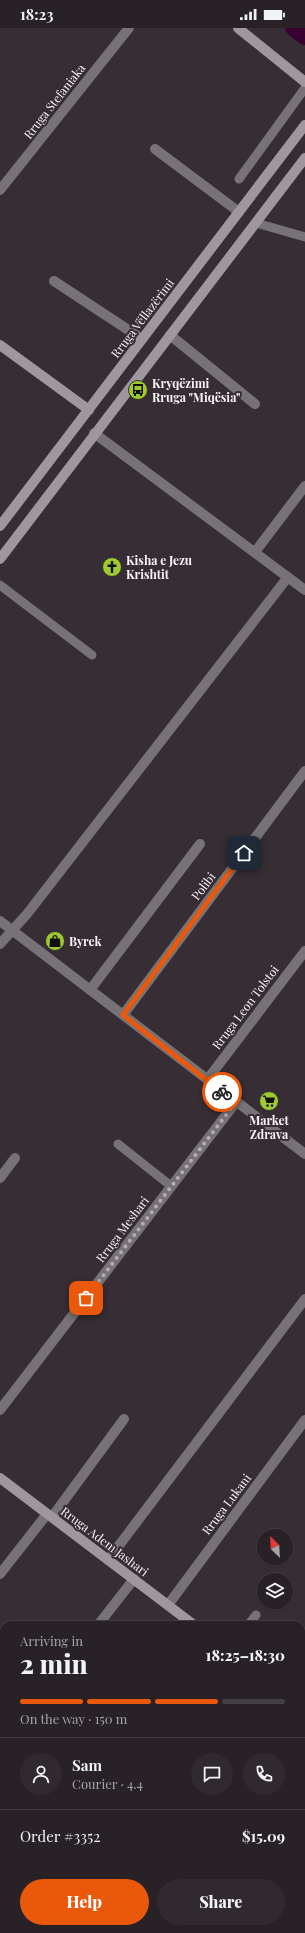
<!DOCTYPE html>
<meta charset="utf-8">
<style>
body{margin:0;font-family:"Playfair Display",serif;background:#302a2f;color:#f1f3f6;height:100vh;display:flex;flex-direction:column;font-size:15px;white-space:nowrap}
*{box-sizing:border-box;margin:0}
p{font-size:13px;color:#a5a4a7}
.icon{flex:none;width:22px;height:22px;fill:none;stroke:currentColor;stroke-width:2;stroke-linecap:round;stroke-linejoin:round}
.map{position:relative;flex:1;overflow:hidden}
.details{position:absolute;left:0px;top:1593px;width:305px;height:312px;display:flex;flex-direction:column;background:#282227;border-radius:12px 12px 0 0;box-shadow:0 1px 3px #0004,0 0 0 1px #443f44}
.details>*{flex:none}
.needle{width:26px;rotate:336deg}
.tools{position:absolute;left:257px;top:1501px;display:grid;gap:8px}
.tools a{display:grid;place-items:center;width:36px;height:36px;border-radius:50%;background:#282227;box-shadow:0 1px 3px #0004,0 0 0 1px #443f44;font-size:20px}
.pin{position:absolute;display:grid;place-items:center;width:34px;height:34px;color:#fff;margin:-17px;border-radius:8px;box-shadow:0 2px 6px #0006}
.courier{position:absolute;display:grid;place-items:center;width:40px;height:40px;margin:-20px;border:3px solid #ea580c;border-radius:50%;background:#fff;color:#222;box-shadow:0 1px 5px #0007}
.headline em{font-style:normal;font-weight:800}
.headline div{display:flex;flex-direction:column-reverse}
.headline{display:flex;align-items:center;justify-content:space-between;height:68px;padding:0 20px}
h1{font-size:26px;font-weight:800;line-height:30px}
.bar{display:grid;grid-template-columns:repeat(4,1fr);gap:6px 4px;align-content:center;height:48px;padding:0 20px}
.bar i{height:5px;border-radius:3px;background:#443f44}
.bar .active{background:#ea580c}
.bar p{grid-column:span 4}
.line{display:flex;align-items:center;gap:10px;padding:0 20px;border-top:1px solid #443f44}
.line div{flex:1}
.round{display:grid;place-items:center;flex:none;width:42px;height:42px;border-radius:21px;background:#302a2f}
.cta{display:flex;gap:8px;margin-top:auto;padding:8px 20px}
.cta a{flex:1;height:46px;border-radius:24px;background:#ea580c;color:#fff;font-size:16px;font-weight:800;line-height:46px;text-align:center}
.cta a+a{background:#302a2f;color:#f1f3f6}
.status{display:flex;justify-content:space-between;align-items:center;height:28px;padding:0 20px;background:#282227;direction:ltr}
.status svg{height:11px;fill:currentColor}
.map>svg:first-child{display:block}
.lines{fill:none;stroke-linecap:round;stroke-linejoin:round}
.canal{stroke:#380131;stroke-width:16}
.lane{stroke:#777275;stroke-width:9}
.street{stroke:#777275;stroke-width:10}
.secondary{stroke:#9e979c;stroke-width:10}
.done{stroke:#b4aeb3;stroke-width:4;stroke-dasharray:0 7.2}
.route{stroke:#ea580c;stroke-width:5}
.labels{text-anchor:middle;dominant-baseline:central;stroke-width:4;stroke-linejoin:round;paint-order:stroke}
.street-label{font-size:12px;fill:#f8f3f7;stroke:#362e34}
.poi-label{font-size:12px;font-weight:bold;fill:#f8f3f7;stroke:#362e34;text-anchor:start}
</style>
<div class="status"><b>18:23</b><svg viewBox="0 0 49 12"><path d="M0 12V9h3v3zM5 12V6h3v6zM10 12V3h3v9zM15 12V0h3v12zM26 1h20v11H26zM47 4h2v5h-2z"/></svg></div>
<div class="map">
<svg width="305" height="1905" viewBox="0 0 305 1905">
<rect width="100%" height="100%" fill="#362e34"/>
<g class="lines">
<!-- canal -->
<path class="canal" d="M293,0L305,9"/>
<!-- lane -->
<path class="lane" d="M239,151L305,60
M256,195L305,209
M0,557L92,627
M118,1116L171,1158
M248,1597L256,1587"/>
<!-- street -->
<path class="street" d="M155,121L239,184
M0,162L129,0
M54,253L142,311
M170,307L255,376
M94,405L305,562
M255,524L305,458
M0,893L305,1126
M0,916L27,886L288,549
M90,962L200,816
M123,987L305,743
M207,1052L305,923
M0,1150L15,1130
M0,1382L236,1074
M52,1489L124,1391
M108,1532L305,1271
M0,1546L47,1486
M168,1577L305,1392
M98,1597L134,1551
M0,1723L4,1718
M301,1845L305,1839
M0,1905L4,1900
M125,1905L128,1901
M256,1905L259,1901"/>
<!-- secondary -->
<path class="secondary" d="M238,0L305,54
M0,317L89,382
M0,498L305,97
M0,531L305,130
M0,1450L194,1597
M301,1678L305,1681"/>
</g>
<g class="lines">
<!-- done -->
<path class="done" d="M86,1270L236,1074L222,1064"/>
<!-- route -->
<path class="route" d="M222,1064L123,987L244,825"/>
</g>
<!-- icons -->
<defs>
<symbol id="bus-disc" viewBox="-11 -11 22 22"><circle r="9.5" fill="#9eca2e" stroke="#362e34"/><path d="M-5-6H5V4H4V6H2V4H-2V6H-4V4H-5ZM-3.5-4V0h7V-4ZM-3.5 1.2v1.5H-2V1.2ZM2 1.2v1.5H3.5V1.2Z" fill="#111"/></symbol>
<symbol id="church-disc" viewBox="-11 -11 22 22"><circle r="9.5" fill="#9eca2e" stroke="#362e34"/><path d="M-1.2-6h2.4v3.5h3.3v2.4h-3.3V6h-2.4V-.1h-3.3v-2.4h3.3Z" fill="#111"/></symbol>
<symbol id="shop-disc" viewBox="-11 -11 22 22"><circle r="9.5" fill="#9eca2e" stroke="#362e34"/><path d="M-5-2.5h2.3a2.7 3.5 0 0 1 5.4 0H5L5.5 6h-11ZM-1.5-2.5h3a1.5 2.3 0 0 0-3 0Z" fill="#111"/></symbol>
<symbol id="supermarket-disc" viewBox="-11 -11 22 22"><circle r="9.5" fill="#9eca2e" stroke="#362e34"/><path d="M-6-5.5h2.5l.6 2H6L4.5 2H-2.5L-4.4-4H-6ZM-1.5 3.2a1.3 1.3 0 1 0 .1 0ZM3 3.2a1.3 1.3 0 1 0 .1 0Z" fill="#111"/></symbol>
</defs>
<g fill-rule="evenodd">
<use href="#bus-disc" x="127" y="351" width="22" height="22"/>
<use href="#church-disc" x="101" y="528" width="22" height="22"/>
<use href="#shop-disc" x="44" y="902" width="22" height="22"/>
<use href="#supermarket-disc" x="258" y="1062" width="22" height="22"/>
</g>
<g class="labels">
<!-- street labels -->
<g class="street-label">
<text transform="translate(54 73) rotate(-52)">Rruga Stefaniaka</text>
<text transform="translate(142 290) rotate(-53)">Rruga Vëllazërimi</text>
<text transform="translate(203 858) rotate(-53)">Polibi</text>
<text transform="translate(245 979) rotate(-53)">Rruga Leon Tolstoi</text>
<text transform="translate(122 1201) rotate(-53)">Rruga Meshari</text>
<text transform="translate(226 1476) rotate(-53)">Rruga Lukani</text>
<text transform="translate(105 1513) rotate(37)">Rruga Adem Jashari</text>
</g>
<!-- poi labels -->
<g class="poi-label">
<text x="152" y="355">Kryqëzimi<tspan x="152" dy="14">Rruga "Miqësia"</tspan></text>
<text x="126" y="532">Kisha e Jezu<tspan x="126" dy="14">Krishtit</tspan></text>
<text x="69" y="913">Byrek</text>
<text x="269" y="1092" text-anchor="middle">Market<tspan x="269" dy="14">Zdrava</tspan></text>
</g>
</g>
</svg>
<div class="tools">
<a><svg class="needle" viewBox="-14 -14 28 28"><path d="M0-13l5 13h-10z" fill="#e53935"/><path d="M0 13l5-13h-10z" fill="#a5a4a7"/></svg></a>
<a><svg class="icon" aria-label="layers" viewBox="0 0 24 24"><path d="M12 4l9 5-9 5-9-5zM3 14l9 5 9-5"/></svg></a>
</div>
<div class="pin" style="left:86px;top:1270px;background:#ea580c"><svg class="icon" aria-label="bag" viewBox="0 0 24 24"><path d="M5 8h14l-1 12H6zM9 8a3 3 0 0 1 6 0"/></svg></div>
<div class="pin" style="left:244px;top:825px;background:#1f2937"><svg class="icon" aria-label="home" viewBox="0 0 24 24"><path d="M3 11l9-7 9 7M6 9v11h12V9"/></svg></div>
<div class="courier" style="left:222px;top:1064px"><svg class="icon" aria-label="bike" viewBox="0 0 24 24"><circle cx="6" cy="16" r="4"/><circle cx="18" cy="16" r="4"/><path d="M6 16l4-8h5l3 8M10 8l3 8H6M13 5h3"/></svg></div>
<section class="details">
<div class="headline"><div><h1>2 min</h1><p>Arriving in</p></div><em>18:25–18:30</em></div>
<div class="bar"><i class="active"></i><i class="active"></i><i class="active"></i><i></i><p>On the way · 150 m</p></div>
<div class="line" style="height:72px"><a class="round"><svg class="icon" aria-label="person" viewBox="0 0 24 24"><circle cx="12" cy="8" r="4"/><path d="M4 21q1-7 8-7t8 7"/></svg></a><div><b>Sam</b><p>Courier · 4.4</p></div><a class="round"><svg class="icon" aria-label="chat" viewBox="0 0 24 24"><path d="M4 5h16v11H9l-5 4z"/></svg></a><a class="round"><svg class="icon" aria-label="phone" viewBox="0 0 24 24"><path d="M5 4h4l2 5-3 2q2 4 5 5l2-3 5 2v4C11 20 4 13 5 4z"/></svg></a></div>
<div class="line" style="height:52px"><div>Order #3352</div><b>$15.09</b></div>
<div class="cta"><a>Help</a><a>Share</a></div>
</section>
</div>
